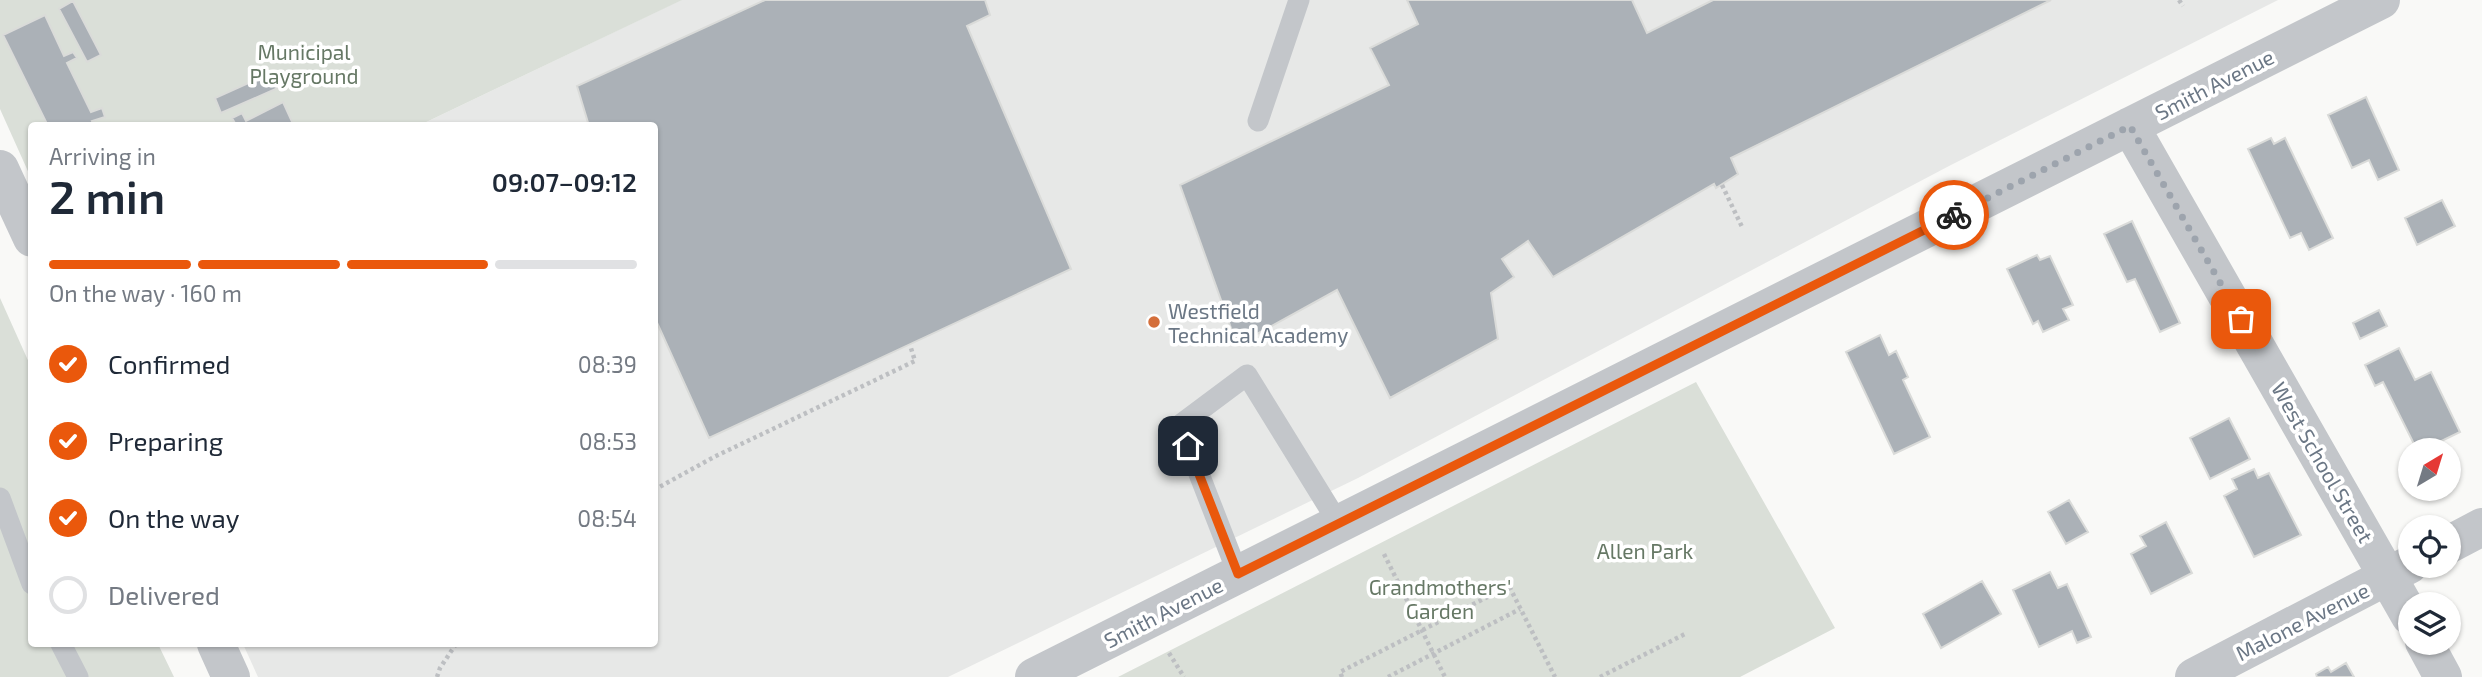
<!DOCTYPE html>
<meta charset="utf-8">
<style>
body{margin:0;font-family:"Exo 2",sans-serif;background:#f2f2f3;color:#1f2937;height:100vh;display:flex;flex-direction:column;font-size:26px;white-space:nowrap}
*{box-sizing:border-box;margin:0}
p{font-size:23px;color:#747a83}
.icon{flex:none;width:38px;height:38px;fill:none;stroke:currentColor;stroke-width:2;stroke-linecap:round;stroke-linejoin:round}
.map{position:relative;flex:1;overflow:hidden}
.panel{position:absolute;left:28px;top:122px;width:630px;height:525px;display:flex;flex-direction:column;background:#fff;border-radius:7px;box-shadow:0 2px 5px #0004}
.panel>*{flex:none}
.needle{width:46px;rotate:38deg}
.fabs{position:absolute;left:2398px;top:438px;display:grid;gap:14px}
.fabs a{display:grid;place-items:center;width:63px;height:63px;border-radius:50%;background:#fff;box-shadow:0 2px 5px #0004;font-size:35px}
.pin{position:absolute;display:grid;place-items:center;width:60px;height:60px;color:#fff;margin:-30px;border-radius:14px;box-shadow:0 4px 10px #0006}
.courier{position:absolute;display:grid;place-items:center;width:70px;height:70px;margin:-35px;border:5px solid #ea580c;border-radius:50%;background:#fff;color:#222;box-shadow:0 2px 9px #0007}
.overview em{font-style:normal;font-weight:600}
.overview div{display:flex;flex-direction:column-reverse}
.overview{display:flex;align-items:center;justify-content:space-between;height:119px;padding:0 21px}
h1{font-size:46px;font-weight:600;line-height:52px}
.bar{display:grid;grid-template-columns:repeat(4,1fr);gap:10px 7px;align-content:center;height:84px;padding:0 21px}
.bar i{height:9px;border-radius:5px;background:#e0e1e3}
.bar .on{background:#ea580c}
.bar p{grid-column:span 4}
ol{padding:0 21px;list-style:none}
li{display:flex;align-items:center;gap:21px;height:77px}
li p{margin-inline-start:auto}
li .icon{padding:7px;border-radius:50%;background:#ea580c;color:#fff;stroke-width:4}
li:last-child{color:#747a83}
li i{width:38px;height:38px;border:4px solid #e0e1e3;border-radius:50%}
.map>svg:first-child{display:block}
.built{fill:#e7e8e7}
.green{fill:#dadfd8}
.building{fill:#abb1b7;stroke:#dadbd9;stroke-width:2}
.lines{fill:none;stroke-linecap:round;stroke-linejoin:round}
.path{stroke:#bdbfc2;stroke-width:4.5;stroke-dasharray:3.5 3.5;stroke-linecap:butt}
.service{stroke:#c3c6ca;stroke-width:21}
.minor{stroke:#c3c6ca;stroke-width:38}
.done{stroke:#9da4ad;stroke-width:7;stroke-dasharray:0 12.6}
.route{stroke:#ea580c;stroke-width:9}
.poi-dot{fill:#d46f3c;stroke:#fff;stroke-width:2.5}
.labels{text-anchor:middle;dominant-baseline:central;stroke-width:7;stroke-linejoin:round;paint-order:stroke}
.park-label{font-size:21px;fill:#667865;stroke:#fff}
.street-label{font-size:21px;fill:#6b7785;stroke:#fff}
.poi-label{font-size:21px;fill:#6b7785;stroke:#fff;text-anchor:start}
</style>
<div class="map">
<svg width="2482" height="677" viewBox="0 0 2482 677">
<rect width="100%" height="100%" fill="#f9f9f7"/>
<!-- built -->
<path class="built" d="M681,0H2278L1949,166L1358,478L948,677H258L243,644H654V126H418Z"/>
<!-- green -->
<path class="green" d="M0,0H682L418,126H32L31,178L0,109Z
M0,298L31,367L32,644H158L174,677H0Z
M1696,382L1835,628L1740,677H1118Z"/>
<!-- building -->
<path class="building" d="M765,0H985L990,15L967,26L1071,269L709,438L654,316V126H589L577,86Z
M1407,0H1632L1647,33L1713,0H2051L1731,158L1738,174L1716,188L1714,184L1553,277L1528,241L1502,259L1514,277L1491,293L1498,339L1390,398L1337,290L1237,345L1180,185L1389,85L1370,48L1418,24Z
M73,1L101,55L87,62L59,9Z
M45,15L64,56L73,52L77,58L67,63L91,112L102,108L105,117L92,121L95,126H48L3,35Z
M271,73L278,88L221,113L215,98Z
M2366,97L2399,170L2378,180L2369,160L2352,168L2328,115Z
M283,102L294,126H234L236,125L232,118L242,113L246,121Z
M2271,138L2274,144L2285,138L2333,238L2309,250L2301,233L2290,238L2248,149Z
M2442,200L2455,226L2417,245L2405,218Z
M2132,221L2180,323L2160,332L2135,279L2127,282L2104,234Z
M2037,255L2040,260L2050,256L2073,305L2063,309L2069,320L2043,332L2038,321L2033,324L2007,269Z
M2379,310L2387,326L2360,339L2353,323Z
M1880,335L1889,355L1896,351L1908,377L1903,380L1930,437L1894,454L1846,352Z
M2399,348L2415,380L2431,372L2460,432L2423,450H2417L2383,382L2375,386L2365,365Z
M2229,418L2250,459L2210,479L2190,438Z
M2254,469L2258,478L2269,473L2301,535L2254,557L2224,496L2237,489L2232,479Z
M2069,500L2088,532L2066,544L2048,512Z
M2166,522L2192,573L2151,594L2131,554L2146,546L2140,536Z
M2050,572L2058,588L2067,584L2091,637L2077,643L2072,631L2039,647L2013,590Z
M1982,581L2001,614L1941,648L1923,614Z
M2346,663L2354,677H2317L2316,674L2328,667L2331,672Z"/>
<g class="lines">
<!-- path -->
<path class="path" d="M2179,0L2183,6
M1722,185L1743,229
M654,490L714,457L915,361L910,345
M1384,554L1445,677
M1169,653L1184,677
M437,677L440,668L456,644
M1342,677L1340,672L1509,586L1555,677
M1388,677L1520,609
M1600,677L1685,634"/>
<!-- service -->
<path class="service" d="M1258,121L1299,0
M0,498L32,584
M1238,574L1180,425L1247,375L1339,524
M61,644L78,677"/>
<!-- minor -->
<path class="minor" d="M2130,126L2410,616
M0,169L32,238
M2448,545L2482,527
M2424,642L2443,677
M216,644L231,677
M1034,677L2381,0
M2194,677L2409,565"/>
</g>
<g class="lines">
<!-- done -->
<path class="done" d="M1954,215L2130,126L2241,319"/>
<!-- route -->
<path class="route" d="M1188,446L1238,574L1954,215"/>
</g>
<!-- markers -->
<circle class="poi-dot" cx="1154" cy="322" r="7"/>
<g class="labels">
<!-- park labels -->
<g class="park-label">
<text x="304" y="51">Municipal<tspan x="304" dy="24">Playground</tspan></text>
<text x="1645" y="550">Allen Park</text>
<text x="1440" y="586">Grandmothers'<tspan x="1440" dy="24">Garden</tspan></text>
</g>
<!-- street labels -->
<g class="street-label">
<text transform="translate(2214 84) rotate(-27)">Smith Avenue</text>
<text transform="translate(2323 462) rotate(60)">West School Street</text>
<text transform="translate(1163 612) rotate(-27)">Smith Avenue</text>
<text transform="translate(2302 621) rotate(-27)">Malone Avenue</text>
</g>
<!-- poi labels -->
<g class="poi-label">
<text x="1168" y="310">Westfield<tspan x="1168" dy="24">Technical Academy</tspan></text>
</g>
</g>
</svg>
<div class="fabs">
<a><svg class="needle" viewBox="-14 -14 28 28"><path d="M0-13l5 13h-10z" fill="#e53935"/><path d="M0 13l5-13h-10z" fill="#747a83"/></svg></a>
<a><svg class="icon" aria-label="locate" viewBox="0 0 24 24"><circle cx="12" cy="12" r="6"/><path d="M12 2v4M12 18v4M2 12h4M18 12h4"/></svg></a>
<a><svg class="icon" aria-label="layers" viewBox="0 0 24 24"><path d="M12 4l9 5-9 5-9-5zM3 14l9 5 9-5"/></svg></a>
</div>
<div class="pin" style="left:2241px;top:319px;background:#ea580c"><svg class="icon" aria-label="bag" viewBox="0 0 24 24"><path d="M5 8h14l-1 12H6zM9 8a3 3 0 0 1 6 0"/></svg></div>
<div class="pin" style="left:1188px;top:446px;background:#1f2937"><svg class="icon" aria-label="home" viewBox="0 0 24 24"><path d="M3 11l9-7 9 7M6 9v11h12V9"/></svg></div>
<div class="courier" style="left:1954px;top:215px"><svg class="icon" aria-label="bike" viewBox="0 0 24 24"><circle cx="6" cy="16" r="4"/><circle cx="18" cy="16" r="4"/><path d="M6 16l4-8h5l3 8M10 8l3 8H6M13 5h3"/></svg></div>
<section class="panel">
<div class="overview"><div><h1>2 min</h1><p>Arriving in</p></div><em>09:07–09:12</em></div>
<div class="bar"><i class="on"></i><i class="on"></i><i class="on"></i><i></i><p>On the way · 160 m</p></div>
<ol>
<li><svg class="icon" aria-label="check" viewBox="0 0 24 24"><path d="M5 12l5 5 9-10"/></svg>Confirmed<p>08:39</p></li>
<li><svg class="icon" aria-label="check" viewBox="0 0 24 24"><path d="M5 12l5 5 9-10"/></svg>Preparing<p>08:53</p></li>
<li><svg class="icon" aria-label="check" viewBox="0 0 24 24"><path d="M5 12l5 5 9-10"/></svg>On the way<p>08:54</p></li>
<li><i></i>Delivered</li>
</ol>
</section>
</div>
